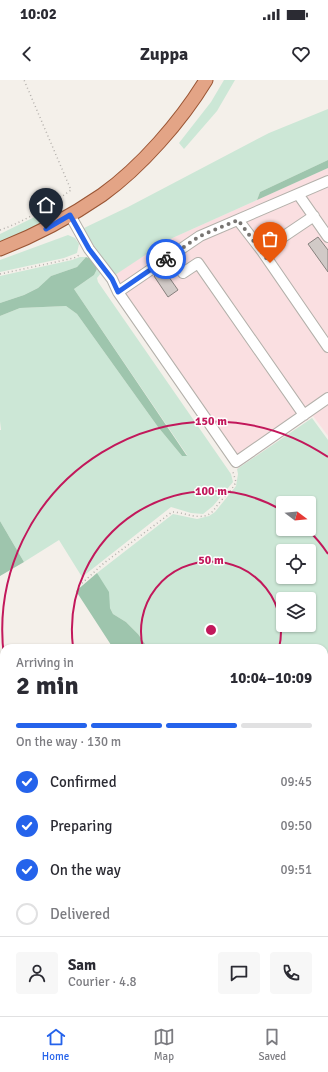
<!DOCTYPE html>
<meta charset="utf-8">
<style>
body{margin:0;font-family:Signika,sans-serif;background:#f7f7f7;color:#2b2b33;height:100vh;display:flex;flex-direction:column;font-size:15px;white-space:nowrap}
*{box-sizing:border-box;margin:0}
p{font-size:13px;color:#7c7c81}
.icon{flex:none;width:22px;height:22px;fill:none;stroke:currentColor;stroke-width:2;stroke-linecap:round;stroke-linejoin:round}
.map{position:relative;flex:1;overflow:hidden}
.sheet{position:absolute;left:0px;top:564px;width:328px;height:372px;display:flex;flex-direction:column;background:#fff;border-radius:12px 12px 0 0;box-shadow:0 1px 3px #0004}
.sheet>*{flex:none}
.needle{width:26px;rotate:106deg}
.buttons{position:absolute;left:276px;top:416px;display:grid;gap:8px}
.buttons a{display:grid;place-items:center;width:40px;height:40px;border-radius:4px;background:#fff;box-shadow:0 1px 3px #0004;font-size:20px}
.pin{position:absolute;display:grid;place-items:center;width:34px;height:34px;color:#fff;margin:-41px -17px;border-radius:50% 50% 50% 0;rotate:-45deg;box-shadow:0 0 4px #0007}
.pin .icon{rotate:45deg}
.courier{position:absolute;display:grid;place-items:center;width:40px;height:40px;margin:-20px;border:3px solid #2563eb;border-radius:50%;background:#fff;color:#222;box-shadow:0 1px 5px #0007}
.headline em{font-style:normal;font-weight:700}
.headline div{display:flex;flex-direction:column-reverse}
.headline{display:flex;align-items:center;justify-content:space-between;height:68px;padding:0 16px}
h1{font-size:26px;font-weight:700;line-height:30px}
.bar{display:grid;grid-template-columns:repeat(4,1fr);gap:6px 4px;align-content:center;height:48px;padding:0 16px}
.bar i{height:5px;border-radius:3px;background:#e1e1e2}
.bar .selected{background:#2563eb}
.bar p{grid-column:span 4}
.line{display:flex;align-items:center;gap:10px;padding:0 16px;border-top:1px solid #e1e1e2}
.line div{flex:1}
.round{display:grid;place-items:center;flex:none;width:42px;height:42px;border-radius:4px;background:#f7f7f7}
ol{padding:0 16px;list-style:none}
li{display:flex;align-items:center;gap:12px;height:44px}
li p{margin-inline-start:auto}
li .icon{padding:4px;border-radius:50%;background:#2563eb;color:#fff;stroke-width:4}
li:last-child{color:#7c7c81}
li i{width:22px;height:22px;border:2px solid #e1e1e2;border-radius:50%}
.status{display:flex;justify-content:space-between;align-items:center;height:28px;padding:0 20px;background:#fff;direction:ltr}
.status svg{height:11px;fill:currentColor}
header{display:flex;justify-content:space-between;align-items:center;height:52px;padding:0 16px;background:#fff;font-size:18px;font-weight:700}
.tabs{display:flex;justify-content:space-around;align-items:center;height:56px;border-top:1px solid #e1e1e2;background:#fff;font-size:11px;color:#7c7c81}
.tabs a{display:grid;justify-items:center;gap:2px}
.tabs .selected{color:#2563eb}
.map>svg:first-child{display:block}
.built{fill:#ece4d8}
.industrial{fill:#fadfe1}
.green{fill:#cce7d6;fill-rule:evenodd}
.forest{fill:#9ec5ad}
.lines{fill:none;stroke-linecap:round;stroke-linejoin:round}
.stream{stroke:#628586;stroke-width:3}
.building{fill:#d1cac7;stroke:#86807d}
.minor-casing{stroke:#b3b0aa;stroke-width:12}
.major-casing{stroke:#9a5534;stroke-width:15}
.path{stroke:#b4b0ac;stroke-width:1.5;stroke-dasharray:1 3;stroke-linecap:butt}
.minor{stroke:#fff;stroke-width:10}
.major{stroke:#e3a486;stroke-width:13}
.done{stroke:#787572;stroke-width:4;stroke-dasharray:0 7.2}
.route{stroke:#2563eb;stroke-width:5}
.ring{fill:none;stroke:#c2185b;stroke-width:2}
.centre{fill:#c2185b;stroke:#fff;stroke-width:2}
.ring-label{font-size:12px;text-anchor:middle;font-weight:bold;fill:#c2185b;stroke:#fff;stroke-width:3;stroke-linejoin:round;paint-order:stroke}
</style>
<div class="status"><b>10:02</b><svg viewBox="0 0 49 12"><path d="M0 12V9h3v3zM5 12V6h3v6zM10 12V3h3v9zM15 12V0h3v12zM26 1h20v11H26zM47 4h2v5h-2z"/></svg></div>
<header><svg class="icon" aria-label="back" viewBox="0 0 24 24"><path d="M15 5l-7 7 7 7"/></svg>Zuppa<svg class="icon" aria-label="heart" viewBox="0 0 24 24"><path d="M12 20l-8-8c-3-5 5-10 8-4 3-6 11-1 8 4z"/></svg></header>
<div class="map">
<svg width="328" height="936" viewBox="0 0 328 936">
<rect width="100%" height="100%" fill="#f4f0ea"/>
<!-- built -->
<path class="built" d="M0,864L4,869V932H54L58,936H0Z"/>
<!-- industrial -->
<path class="industrial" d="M328,88V356L313,336L237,389L106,200L168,160Z"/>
<!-- green -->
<path class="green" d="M224,0H235L217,31L184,69L179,63L211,22Z
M328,29V80L260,112L257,120L168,160L115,195L88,157L84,148L128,127L269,53Z
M55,127L64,131L39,145L0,162V154Z
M68,155L75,158L79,164L77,173L64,178L0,192V180Z
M80,177H86L77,187L51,196L38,208L24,215L0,223V196L72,180Z
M97,189L101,193L97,198L98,202L231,394L233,402L213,426L203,434L191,433L171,427L82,497L59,460L24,482L0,441V350H1L0,341V236L20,228L66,226L77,234L158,347L182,376L187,375L74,209L94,195Z
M312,338L328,360V858L324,855V568H148L138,554L126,542L113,534L110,528L97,493L173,434L197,439L209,436L215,432L236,406L238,394L237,389ZM283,423H309V449H283ZM283,471H309V497H283ZM283,519H309V545H283Z"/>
<!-- forest -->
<path class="forest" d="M328,80V88L257,120L260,112Z
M86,177L91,179L97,189L94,195L74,209L187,376H182L158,347L77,234L66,226L20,228L0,236V223L24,215L38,208L51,196L77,187Z
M0,441L24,482L0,496Z
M97,493L109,512L110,528L113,534L126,542L138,554L148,568H113L76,511Z"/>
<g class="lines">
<!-- stream -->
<path class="stream" d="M0,857L4,860
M65,932L67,936"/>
</g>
<!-- building -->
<path class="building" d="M318,157L328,170V192L308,164Z
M164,190L178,210L168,217L154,196Z"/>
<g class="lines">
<defs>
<path id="minor" d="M298,114L328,157
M70,135L89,169L112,199L118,212L236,382L328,318
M314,136L262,171L328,267
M238,140L262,171
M171,175L183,193L198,183L304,335
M118,212L200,156L328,101"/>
<path id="major" d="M0,169C36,155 70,137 102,115C141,87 181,41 206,0"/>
</defs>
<!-- minor casing -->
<use href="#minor" class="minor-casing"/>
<!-- major casing -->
<use href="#major" class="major-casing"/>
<!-- path -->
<path class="path" d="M0,150C26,141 49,126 71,110L24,0
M0,194L74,178L81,174
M79,506L104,483L172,432C185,432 201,442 212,432C215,429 217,425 220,422C226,415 232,410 236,402L233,392
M0,829L4,834
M324,869H328
M87,932L91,936"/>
<!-- minor -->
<use href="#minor" class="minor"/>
<!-- major -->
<use href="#major" class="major"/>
</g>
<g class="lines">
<!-- done -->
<path class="done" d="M166,179L200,156L238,140L270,183"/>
<!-- route -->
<path class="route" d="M46,149L70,135L89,169L112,199L118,212L166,179"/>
</g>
<!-- distance rings -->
<g class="ring">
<path d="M143 568A70 70 0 1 1 279 568"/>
<path d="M73 567A139 139 0 0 1 283 431M307 449A139 139 0 0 1 328 474"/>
<path d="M4 577A209 209 0 0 1 328 377"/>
</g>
<circle cx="211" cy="550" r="6" class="centre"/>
<g class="ring-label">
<text x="211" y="345">150 m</text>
<text x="211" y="415">100 m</text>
<text x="211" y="484">50 m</text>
</g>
</svg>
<div class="buttons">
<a><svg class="needle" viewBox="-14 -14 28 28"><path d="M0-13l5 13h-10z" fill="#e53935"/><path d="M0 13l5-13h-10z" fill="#7c7c81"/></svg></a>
<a><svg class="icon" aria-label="locate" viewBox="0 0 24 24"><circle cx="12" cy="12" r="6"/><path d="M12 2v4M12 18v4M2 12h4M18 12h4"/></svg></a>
<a><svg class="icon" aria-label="layers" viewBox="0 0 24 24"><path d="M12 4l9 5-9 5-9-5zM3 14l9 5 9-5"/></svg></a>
</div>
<div class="pin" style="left:270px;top:183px;background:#ea580c"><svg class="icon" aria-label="bag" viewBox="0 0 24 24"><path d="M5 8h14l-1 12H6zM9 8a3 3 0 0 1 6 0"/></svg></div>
<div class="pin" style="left:46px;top:149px;background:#1f2937"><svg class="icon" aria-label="home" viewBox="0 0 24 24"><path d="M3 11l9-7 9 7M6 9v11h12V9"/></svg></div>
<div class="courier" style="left:166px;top:179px"><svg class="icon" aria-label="bike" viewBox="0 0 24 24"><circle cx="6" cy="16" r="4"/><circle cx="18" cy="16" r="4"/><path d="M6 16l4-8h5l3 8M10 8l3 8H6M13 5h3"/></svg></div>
<section class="sheet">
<div class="headline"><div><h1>2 min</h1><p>Arriving in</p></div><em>10:04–10:09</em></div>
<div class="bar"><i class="selected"></i><i class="selected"></i><i class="selected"></i><i></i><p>On the way · 130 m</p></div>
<ol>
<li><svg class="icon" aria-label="check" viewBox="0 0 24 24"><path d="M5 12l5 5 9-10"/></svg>Confirmed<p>09:45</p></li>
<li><svg class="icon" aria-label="check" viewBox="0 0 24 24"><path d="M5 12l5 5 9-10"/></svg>Preparing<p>09:50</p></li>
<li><svg class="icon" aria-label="check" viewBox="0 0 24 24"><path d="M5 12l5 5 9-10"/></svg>On the way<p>09:51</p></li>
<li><i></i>Delivered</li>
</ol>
<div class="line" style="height:72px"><a class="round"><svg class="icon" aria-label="person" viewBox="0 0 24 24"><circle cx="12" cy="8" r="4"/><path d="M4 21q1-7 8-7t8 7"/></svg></a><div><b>Sam</b><p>Courier · 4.8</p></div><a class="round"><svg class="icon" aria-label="chat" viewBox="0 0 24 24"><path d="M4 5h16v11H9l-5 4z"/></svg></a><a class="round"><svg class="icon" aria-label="phone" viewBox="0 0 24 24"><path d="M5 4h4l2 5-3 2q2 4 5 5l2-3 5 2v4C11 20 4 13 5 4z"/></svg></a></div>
</section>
</div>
<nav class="tabs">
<a class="selected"><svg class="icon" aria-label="home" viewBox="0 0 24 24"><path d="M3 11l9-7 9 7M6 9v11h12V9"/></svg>Home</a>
<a><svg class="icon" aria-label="map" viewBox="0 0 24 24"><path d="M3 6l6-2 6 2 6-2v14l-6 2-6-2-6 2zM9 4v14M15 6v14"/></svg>Map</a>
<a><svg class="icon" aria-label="saved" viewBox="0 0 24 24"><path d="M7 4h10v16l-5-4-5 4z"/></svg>Saved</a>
</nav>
